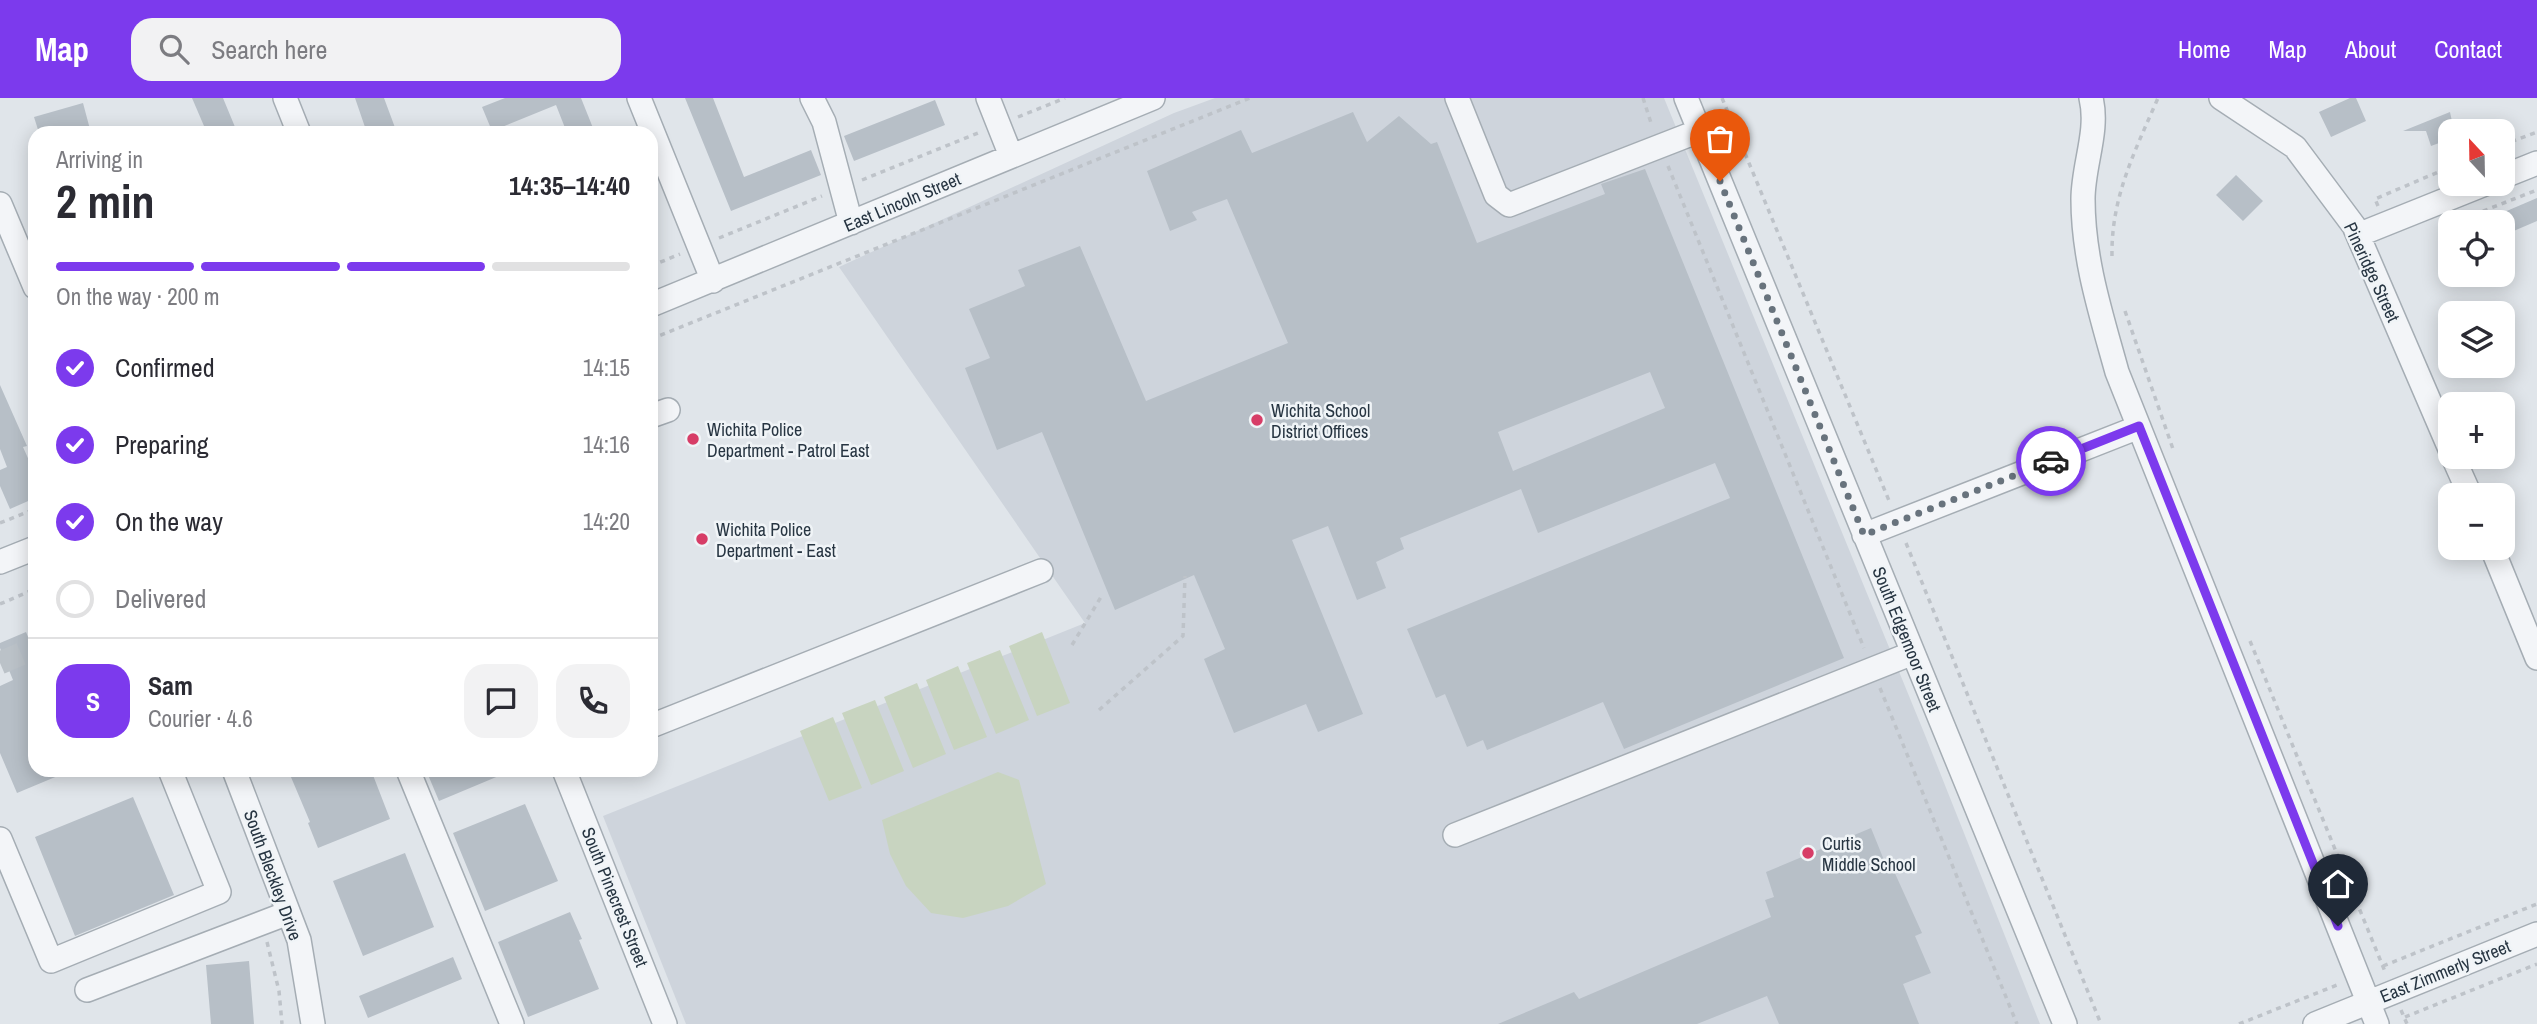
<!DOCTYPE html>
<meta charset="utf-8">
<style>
body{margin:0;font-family:"Archivo Narrow",sans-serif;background:#f2f2f3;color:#2b2b33;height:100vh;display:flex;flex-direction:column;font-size:26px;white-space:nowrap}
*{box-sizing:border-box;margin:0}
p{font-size:23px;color:#7c7c81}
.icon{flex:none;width:38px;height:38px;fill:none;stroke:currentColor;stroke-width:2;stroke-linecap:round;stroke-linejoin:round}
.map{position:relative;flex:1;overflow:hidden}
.drawer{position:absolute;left:28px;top:28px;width:630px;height:651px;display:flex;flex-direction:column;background:#fff;border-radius:21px;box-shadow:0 4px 18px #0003}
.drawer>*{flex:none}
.needle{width:46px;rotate:338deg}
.tools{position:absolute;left:2438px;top:21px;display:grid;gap:14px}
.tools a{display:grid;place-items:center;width:77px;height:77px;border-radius:14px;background:#fff;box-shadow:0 4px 18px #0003;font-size:35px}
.pin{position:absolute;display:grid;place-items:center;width:60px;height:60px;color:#fff;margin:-72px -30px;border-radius:50% 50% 50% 0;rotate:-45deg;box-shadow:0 0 7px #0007}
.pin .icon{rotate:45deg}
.courier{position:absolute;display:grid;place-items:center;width:70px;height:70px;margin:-35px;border:5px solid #7c3aed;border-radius:50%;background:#fff;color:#222;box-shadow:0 2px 9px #0007}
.headline em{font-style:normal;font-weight:700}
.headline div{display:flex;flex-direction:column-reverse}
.headline{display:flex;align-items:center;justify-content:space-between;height:119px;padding:0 28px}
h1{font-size:46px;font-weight:700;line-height:52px}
.bar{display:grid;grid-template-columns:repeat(4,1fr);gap:10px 7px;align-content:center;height:84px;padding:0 28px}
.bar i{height:9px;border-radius:5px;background:#e1e1e2}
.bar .on{background:#7c3aed}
.bar p{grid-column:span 4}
.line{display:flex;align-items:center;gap:18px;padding:0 28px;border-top:2px solid #e1e1e2}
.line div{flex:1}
.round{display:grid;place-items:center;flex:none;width:74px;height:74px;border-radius:21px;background:#f2f2f3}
ol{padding:0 28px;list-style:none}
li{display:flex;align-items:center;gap:21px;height:77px}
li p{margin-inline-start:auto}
li .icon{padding:7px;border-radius:50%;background:#7c3aed;color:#fff;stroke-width:4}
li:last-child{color:#7c7c81}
li i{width:38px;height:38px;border:4px solid #e1e1e2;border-radius:50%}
header{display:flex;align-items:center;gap:42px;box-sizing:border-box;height:98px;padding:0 35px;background:#7c3aed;color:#fff}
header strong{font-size:33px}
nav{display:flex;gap:38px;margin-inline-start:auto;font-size:24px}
.search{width:490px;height:63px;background:#f2f2f3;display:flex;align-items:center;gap:18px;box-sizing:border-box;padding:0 24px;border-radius:21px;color:#7c7c81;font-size:26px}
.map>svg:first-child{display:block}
.built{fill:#ced4dc}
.green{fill:#c8d4c0}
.building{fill:#b7bfc7;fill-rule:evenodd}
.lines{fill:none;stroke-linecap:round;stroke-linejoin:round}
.minor-tunnel{stroke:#bbc2c8;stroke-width:23;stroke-dasharray:23 11;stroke-linecap:butt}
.minor-casing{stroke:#a5adb4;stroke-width:26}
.path{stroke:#bec3c9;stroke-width:3.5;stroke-dasharray:5 5;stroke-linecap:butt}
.minor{stroke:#f3f5f8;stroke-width:23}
.done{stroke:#68737d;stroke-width:7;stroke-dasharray:0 12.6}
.route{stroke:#7c3aed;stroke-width:9}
.poi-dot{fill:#d73d67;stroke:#f0f4f7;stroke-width:2.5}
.labels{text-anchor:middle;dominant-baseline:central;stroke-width:5;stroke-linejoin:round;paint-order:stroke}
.street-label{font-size:18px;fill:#273542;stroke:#f0f4f7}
.poi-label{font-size:18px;fill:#273542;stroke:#f0f4f7;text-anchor:start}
</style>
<header>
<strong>Map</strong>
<div class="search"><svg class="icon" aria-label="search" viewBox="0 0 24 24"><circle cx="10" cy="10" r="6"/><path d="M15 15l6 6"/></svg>Search here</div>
<nav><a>Home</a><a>Map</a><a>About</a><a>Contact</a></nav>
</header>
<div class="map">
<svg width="2537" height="926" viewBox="0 0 2537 926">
<rect width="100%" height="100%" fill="#e0e5ea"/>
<!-- built -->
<path class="built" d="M1215,0H1664L1925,637L2040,926H686L603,718L1085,525L839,169L1174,15Z"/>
<!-- green -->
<path class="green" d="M1042,534L1070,605L1037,618L1009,548Z
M1000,552L1029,622L996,636L967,565Z
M958,568L987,639L954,652L926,582Z
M917,585L946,656L913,670L884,599Z
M875,602L904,673L871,687L842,615Z
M833,619L862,690L829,703L800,633Z
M998,674L1019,682L1046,786L1008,808L963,820L931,815L906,788L890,756L882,722Z"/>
<!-- building -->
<path class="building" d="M192,0H223L235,29L221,35H207Z
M355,0H384L397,35H367Z
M505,0H581L595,35H567L556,7L492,33L482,9Z
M685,0H713L744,79L811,52L821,77L731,113Z
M2350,0H2356L2366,23L2331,39L2319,14Z
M935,2L945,27L854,63L844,38Z
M83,5L91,35H39L34,19Z
M1353,14L1367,44L1399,18L1431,46L1437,44L1477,145L1605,96L1601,86L1645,71L1844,560L1624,651L1603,604L1487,652L1483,642L1467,649L1445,596L1436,600L1407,531L1730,400L1715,365L1538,435L1521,391L1400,440L1404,451L1376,464L1386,490L1357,502L1328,428L1292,442L1363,616L1318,634L1306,606L1234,635L1204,561L1225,551L1194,477L1115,512L1042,334L997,352L965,270L990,260L969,211L1025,188L1018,172L1080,148L1146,303L1288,245L1227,101L1192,114L1197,122L1170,133L1147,73L1241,32L1252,55ZM1650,274L1665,310L1513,373L1498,334Z
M2450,14L2454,33H2450V41L2431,48L2426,33H2403Z
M2236,77L2263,103L2243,123L2216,97Z
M2537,100V123L2502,138V115Z
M0,287L27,348L23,349L35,376V400L10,411L0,388V372L7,369L0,351Z
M26,534L35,556V672H72L17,695L0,655V588L13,582L0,550V545Z
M288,672H371L390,721L318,750L308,725L310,724Z
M426,672H513L439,703Z
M133,699L174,797L75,838L35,739Z
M525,706L558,783L485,813L453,735Z
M1871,730L1888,772L1893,771L1922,835L1915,838L1931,875L1903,886L1919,926H1779L1767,898L1697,926H1498L1574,894L1579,901L1771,819L1765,802L1774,799L1766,774Z
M405,755L434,829L363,858L333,783Z
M570,814L582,841L579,842L599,891L528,919L498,844Z
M453,859L462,881L368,920L359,898Z
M249,863L254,926H211L206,867Z"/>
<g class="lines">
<!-- minor-tunnel -->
<path class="minor-tunnel" d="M0,565L35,550"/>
<defs>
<path id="minor" d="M285,0L299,35
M639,0L713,183
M812,0L824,24L851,125
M988,0L1011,58
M1457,0L1496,97L1509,107L1699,33
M1686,0L2065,926
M2091,0C2099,33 2083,67 2083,101C2083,161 2101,216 2117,274L2377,926
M2221,0L2295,49L2354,128L2450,351
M2502,79L2537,65
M0,106L35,189
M2358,137L2485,86
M651,207L1153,0
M651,318L668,312
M2453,359L2470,397
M1864,437L2139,329
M2492,450L2537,560
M0,464L35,450
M651,628L1041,473
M234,672L299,842L313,926
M408,672L512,926
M564,672L665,926
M1455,737L1913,555
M0,741L51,863L219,794L170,672
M87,892L288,815
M2315,926L2537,836"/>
</defs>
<!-- minor casing -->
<use href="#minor" class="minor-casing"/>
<!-- path -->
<path class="path" d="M1643,0L1652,28
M1722,0L1890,405
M1018,19L1065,0
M2502,47L2537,34
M1668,68L1864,550
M862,82L978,35
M2378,108L2375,101L2450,69
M2455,124L2537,92
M719,140L822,98
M2112,158C2111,99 2135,53 2158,0
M651,168L680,156
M2125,213L2173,351
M651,241L1250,0
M0,425L35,411
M1906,445L2101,926
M0,506L35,491
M2250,543L2386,876
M1072,547L1101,499
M1880,590L2017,926
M1099,612L1183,538L1185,478
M267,844L279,893L282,926
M2383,868L2537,806
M2401,912L2407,926
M2405,919L2537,866
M2239,926L2337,887"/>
<!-- minor -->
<use href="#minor" class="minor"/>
</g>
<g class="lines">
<!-- done -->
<path class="done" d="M1720,83L1864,437L2051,363"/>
<!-- route -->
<path class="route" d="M2051,363L2139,328L2338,828"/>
</g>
<!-- markers -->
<g class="poi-dot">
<circle cx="1257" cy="322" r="7"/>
<circle cx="693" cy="341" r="7"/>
<circle cx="702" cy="441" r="7"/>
<circle cx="1808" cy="755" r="7"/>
</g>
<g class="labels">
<!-- street labels -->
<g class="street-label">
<text transform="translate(902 104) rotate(-23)">East Lincoln Street</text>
<text transform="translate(2372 174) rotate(65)">Pineridge Street</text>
<text transform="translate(1907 541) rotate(68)">South Edgemoor Street</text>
<text transform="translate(273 777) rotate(70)">South Bleckley Drive</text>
<text transform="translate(615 799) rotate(68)">South Pinecrest Street</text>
<text transform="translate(2445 873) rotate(-22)">East Zimmerly Street</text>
</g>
<!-- poi labels -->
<g class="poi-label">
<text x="1271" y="312">Wichita School<tspan x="1271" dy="21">District Offices</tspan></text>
<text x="707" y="331">Wichita Police<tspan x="707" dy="21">Department - Patrol East</tspan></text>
<text x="716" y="431">Wichita Police<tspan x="716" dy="21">Department - East</tspan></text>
<text x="1822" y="745">Curtis<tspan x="1822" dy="21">Middle School</tspan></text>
</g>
</g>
</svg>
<div class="tools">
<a><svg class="needle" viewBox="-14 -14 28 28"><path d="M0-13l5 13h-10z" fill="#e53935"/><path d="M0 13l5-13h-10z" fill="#7c7c81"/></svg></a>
<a><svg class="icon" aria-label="locate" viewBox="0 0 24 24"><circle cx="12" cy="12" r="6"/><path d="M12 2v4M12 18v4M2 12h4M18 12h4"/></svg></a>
<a><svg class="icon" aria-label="layers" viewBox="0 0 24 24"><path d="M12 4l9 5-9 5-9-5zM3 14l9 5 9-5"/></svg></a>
<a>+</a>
<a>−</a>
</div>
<div class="pin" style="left:1720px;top:83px;background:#ea580c"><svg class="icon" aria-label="bag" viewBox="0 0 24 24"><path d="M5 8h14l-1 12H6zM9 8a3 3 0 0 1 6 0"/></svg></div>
<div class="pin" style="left:2338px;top:828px;background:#1f2937"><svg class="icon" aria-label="home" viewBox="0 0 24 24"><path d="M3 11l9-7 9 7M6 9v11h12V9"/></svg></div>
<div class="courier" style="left:2051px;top:363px"><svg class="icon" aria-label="car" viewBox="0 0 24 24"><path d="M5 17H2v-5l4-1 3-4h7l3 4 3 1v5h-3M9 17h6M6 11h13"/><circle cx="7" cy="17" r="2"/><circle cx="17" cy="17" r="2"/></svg></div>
<section class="drawer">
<div class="headline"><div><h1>2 min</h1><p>Arriving in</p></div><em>14:35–14:40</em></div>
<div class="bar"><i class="on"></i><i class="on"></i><i class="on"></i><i></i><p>On the way · 200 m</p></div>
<ol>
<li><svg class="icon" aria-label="check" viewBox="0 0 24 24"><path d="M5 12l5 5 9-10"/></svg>Confirmed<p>14:15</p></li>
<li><svg class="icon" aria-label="check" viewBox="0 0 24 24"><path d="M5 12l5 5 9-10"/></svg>Preparing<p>14:16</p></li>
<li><svg class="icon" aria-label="check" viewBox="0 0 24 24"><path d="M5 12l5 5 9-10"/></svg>On the way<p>14:20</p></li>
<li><i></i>Delivered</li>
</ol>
<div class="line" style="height:126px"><b class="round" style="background:#7c3aed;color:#fff">S</b><div><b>Sam</b><p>Courier · 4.6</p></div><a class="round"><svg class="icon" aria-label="chat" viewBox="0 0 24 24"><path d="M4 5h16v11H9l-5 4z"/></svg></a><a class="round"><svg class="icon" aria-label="phone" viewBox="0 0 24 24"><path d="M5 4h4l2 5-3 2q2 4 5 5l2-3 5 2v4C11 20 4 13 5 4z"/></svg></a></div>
</section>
</div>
